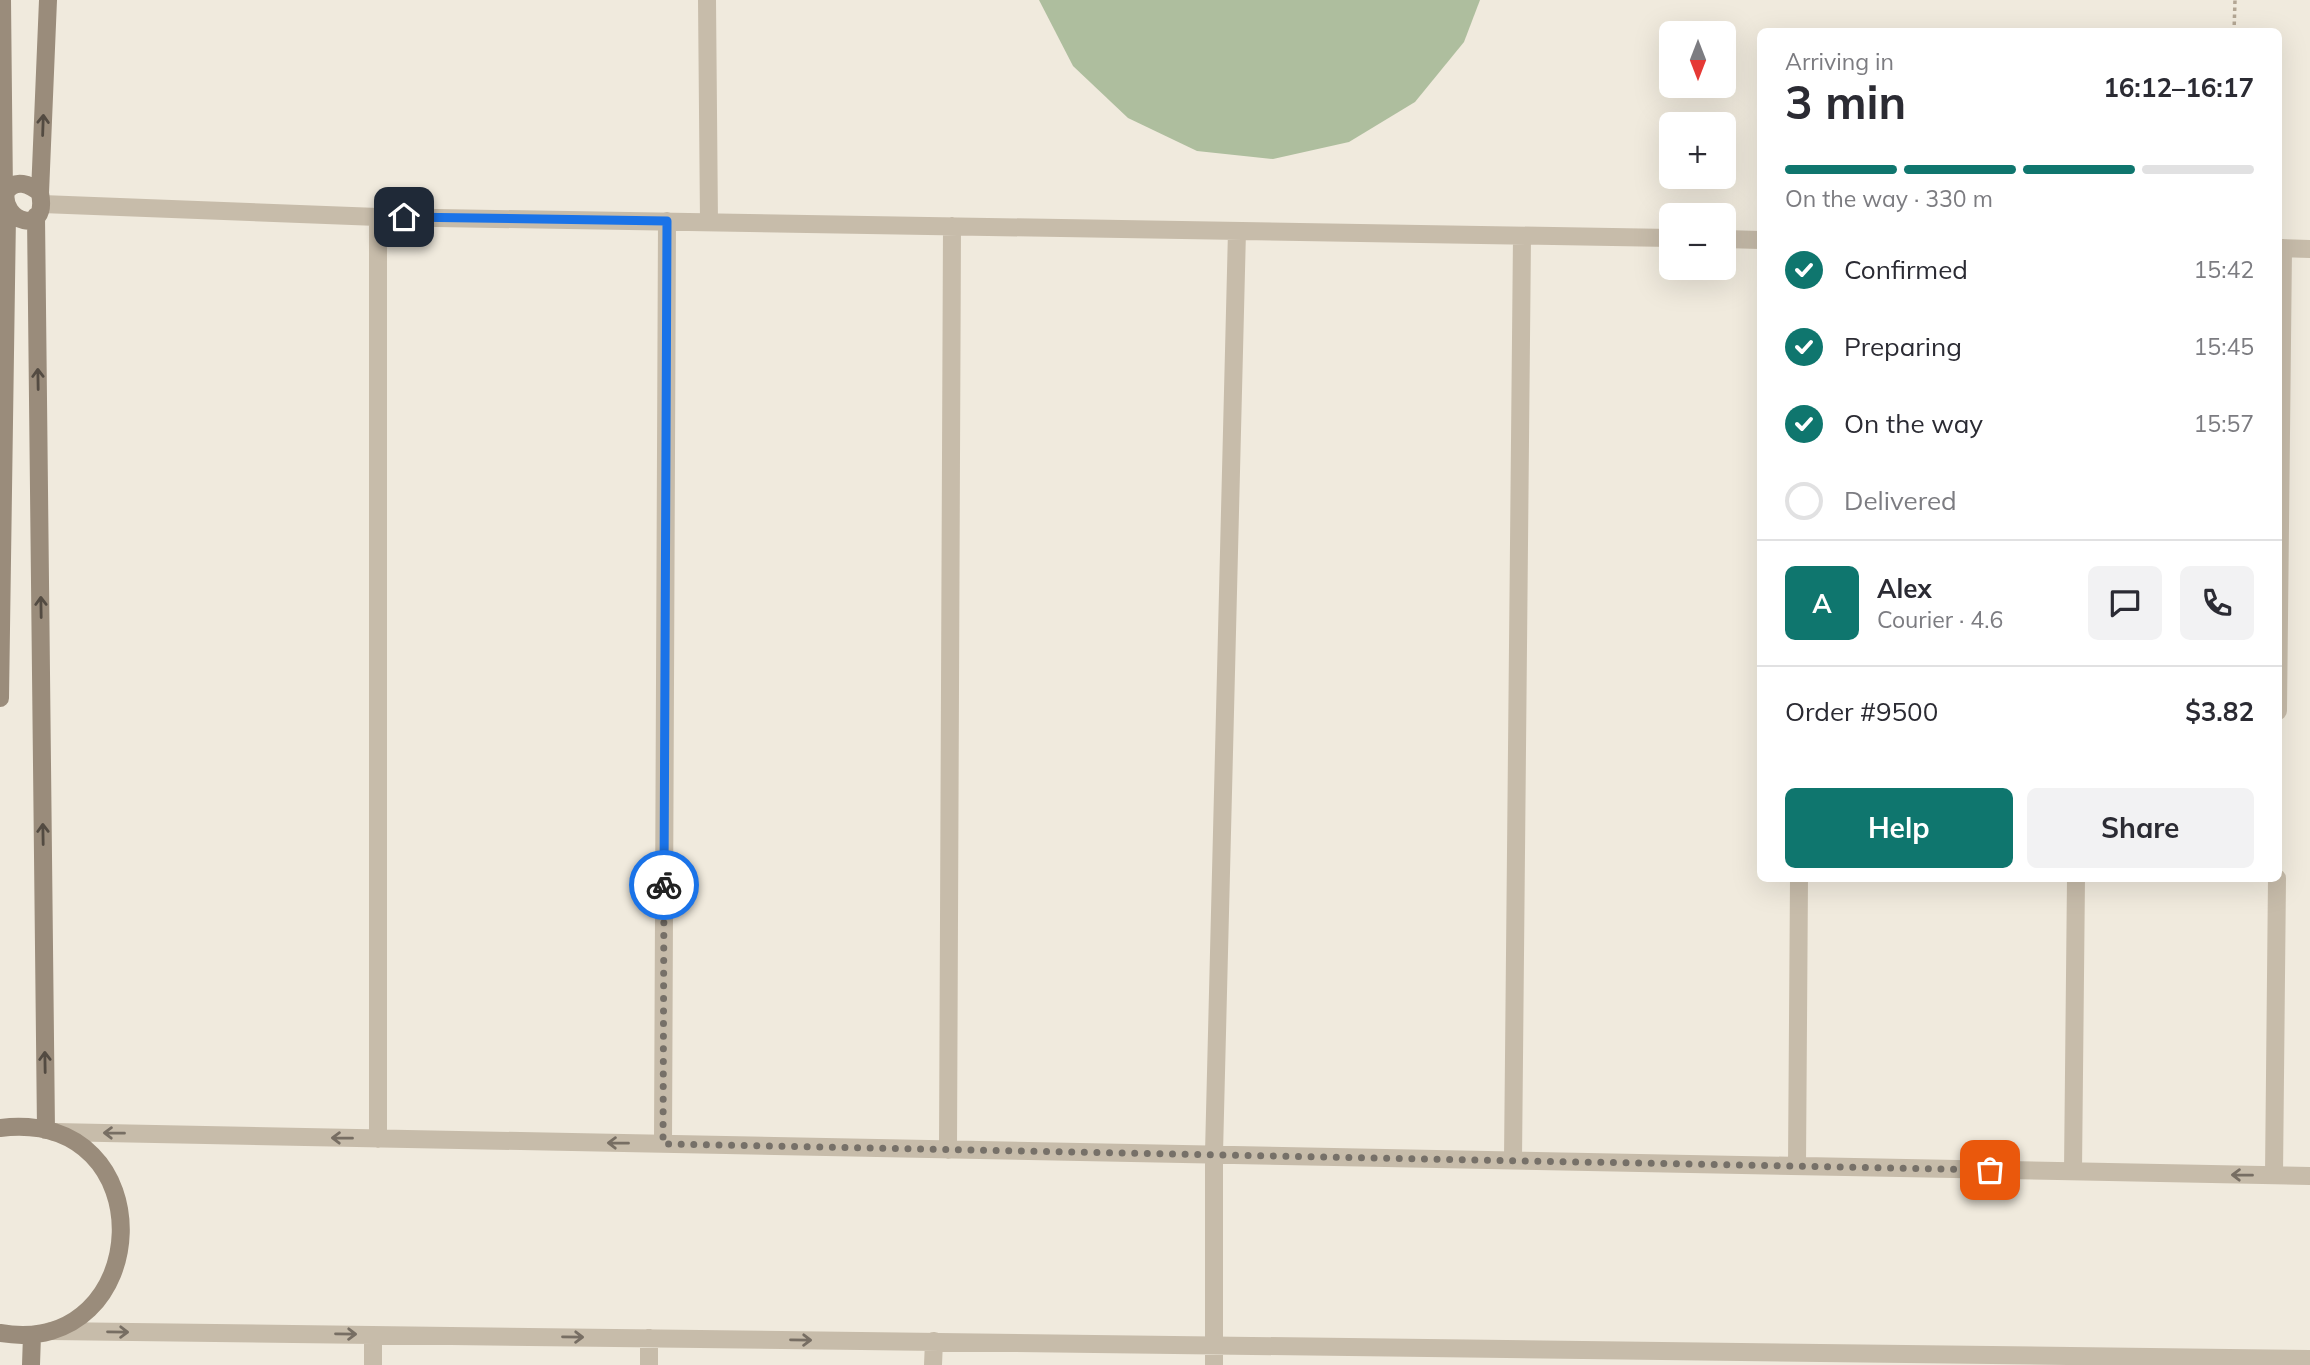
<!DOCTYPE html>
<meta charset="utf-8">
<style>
body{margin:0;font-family:Mulish,sans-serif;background:#f2f2f3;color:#2b2b33;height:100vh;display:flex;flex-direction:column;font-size:26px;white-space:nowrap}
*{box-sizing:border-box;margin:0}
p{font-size:23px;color:#7c7c81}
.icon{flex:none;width:38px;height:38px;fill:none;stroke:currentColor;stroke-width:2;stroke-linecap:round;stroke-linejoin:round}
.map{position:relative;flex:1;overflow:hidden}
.panel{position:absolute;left:1757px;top:28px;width:525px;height:854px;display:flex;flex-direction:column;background:#fff;border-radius:10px;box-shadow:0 7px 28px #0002}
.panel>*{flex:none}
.needle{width:46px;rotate:180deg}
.controls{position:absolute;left:1659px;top:21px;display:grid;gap:14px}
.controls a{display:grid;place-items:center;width:77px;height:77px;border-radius:10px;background:#fff;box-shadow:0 7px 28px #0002;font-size:35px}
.pin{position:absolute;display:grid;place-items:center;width:60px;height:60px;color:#fff;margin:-30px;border-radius:14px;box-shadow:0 4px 10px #0006}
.courier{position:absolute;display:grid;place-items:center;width:70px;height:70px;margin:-35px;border:5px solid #1a73e8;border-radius:50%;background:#fff;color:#222;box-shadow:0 2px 9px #0007}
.overview em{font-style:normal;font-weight:700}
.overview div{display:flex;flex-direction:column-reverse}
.overview{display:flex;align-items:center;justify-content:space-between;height:119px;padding:0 28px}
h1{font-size:46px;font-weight:700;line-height:52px}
.bar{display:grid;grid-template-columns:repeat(4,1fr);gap:10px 7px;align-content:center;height:84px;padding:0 28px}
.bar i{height:9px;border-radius:5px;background:#e1e1e2}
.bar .current{background:#0f766e}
.bar p{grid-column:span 4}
.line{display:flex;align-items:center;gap:18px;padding:0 28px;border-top:2px solid #e1e1e2}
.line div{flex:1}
.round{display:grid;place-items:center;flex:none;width:74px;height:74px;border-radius:10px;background:#f2f2f3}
ol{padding:0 28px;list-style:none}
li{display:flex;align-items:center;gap:21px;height:77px}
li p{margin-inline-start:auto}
li .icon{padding:7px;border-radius:50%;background:#0f766e;color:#fff;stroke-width:4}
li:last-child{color:#7c7c81}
li i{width:38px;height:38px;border:4px solid #e1e1e2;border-radius:50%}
.cta{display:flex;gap:14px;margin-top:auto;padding:14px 28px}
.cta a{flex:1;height:80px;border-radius:10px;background:#0f766e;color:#fff;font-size:28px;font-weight:700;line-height:80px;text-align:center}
.cta a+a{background:#f2f2f3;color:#2b2b33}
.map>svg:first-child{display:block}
.pitch{fill:#aebe9e}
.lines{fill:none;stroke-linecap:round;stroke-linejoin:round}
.path{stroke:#b3a694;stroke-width:3.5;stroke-dasharray:3.5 3.5;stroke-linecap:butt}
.street{stroke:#c7bcaa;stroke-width:18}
.secondary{stroke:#9a8c7b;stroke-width:18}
.oneway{stroke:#534b42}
.oneway2{stroke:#776e63}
.done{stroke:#767068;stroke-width:7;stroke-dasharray:0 12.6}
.route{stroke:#1a73e8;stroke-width:9}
</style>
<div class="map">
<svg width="2310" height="1365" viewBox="0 0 2310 1365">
<rect width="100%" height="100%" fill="#f0eadd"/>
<!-- pitch -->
<path class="pitch" d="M1039,0H1480L1464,42L1415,102L1349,142L1273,159L1197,151L1128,118L1073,66Z"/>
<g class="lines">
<!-- path -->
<path class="path" d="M2234,32L2235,0"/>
<!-- street -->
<path class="street" d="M707,0L709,222
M42,204L378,217L1671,238
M378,217V1139
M1724,239L1760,240
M2278,248L2310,249
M2278,711L2283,248
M54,1132L2310,1176
M663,1144L667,221
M948,1150L952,226
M1513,1160L1522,236
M1797,1166L1799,878
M2073,1171L2076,878
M2274,1175L2277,878
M50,1331L2310,1359
M373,1365V1335
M649,1365V1338
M933,1365L934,1341
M1214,1365V1153L1237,231"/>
<!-- secondary -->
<path class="secondary" d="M2,0L4,194
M40,193C30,184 15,178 6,192C0,221 49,238 40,193L48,0
M36,216L46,1130
M0,698L7,215
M0,1128C167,1108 155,1359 0,1333
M31,1365L32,1335"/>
</g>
<!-- one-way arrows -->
<defs><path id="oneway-shaft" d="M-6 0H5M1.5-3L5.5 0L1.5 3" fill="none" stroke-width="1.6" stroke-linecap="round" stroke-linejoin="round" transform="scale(1.75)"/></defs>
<g class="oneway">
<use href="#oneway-shaft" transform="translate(43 125) rotate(-88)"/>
<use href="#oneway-shaft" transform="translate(38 379) rotate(-91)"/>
<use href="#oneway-shaft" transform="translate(41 607) rotate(-91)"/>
<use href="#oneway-shaft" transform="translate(43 834) rotate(-91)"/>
<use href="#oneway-shaft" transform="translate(45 1062) rotate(-91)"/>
</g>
<g class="oneway2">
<use href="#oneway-shaft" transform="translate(114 1133) rotate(-179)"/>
<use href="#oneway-shaft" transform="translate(342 1138) rotate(-179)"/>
<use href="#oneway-shaft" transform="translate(618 1143) rotate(-179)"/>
<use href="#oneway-shaft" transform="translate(2242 1175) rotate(-179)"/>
<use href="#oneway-shaft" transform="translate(118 1332) rotate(1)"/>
<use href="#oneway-shaft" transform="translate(346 1334) rotate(1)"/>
<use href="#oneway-shaft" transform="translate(573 1337) rotate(1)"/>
<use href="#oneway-shaft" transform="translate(801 1340) rotate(1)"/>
</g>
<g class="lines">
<!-- done -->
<path class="done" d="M664,885L663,1144L1990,1170"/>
<!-- route -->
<path class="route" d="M404,217L667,221L664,885"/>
</g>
</svg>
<div class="controls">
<a><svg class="needle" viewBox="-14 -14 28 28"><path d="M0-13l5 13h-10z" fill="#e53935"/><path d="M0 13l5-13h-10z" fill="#7c7c81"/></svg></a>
<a>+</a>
<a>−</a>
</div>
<div class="pin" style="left:1990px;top:1170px;background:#ea580c"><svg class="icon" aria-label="bag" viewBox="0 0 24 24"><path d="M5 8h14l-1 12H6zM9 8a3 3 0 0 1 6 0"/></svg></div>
<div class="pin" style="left:404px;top:217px;background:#1f2937"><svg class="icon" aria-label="home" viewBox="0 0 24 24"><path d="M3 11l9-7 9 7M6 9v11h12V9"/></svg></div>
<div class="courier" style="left:664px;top:885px"><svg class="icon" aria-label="bike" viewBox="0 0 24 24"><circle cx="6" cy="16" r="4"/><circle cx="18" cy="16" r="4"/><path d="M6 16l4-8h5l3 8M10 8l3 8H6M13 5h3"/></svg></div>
<section class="panel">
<div class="overview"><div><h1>3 min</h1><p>Arriving in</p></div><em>16:12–16:17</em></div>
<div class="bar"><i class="current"></i><i class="current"></i><i class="current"></i><i></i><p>On the way · 330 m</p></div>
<ol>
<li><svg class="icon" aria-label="check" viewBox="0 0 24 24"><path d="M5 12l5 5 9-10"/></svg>Confirmed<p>15:42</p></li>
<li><svg class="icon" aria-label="check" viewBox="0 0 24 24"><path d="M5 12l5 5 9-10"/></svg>Preparing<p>15:45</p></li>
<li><svg class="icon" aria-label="check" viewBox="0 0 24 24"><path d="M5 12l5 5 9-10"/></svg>On the way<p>15:57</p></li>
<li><i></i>Delivered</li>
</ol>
<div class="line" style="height:126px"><b class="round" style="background:#0f766e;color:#fff">A</b><div><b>Alex</b><p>Courier · 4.6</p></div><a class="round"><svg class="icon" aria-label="chat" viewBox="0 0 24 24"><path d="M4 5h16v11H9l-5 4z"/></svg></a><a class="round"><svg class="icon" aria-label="phone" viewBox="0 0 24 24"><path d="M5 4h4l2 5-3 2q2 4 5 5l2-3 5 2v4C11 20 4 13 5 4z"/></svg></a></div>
<div class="line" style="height:91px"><div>Order #9500</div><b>$3.82</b></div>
<div class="cta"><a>Help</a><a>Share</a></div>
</section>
</div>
